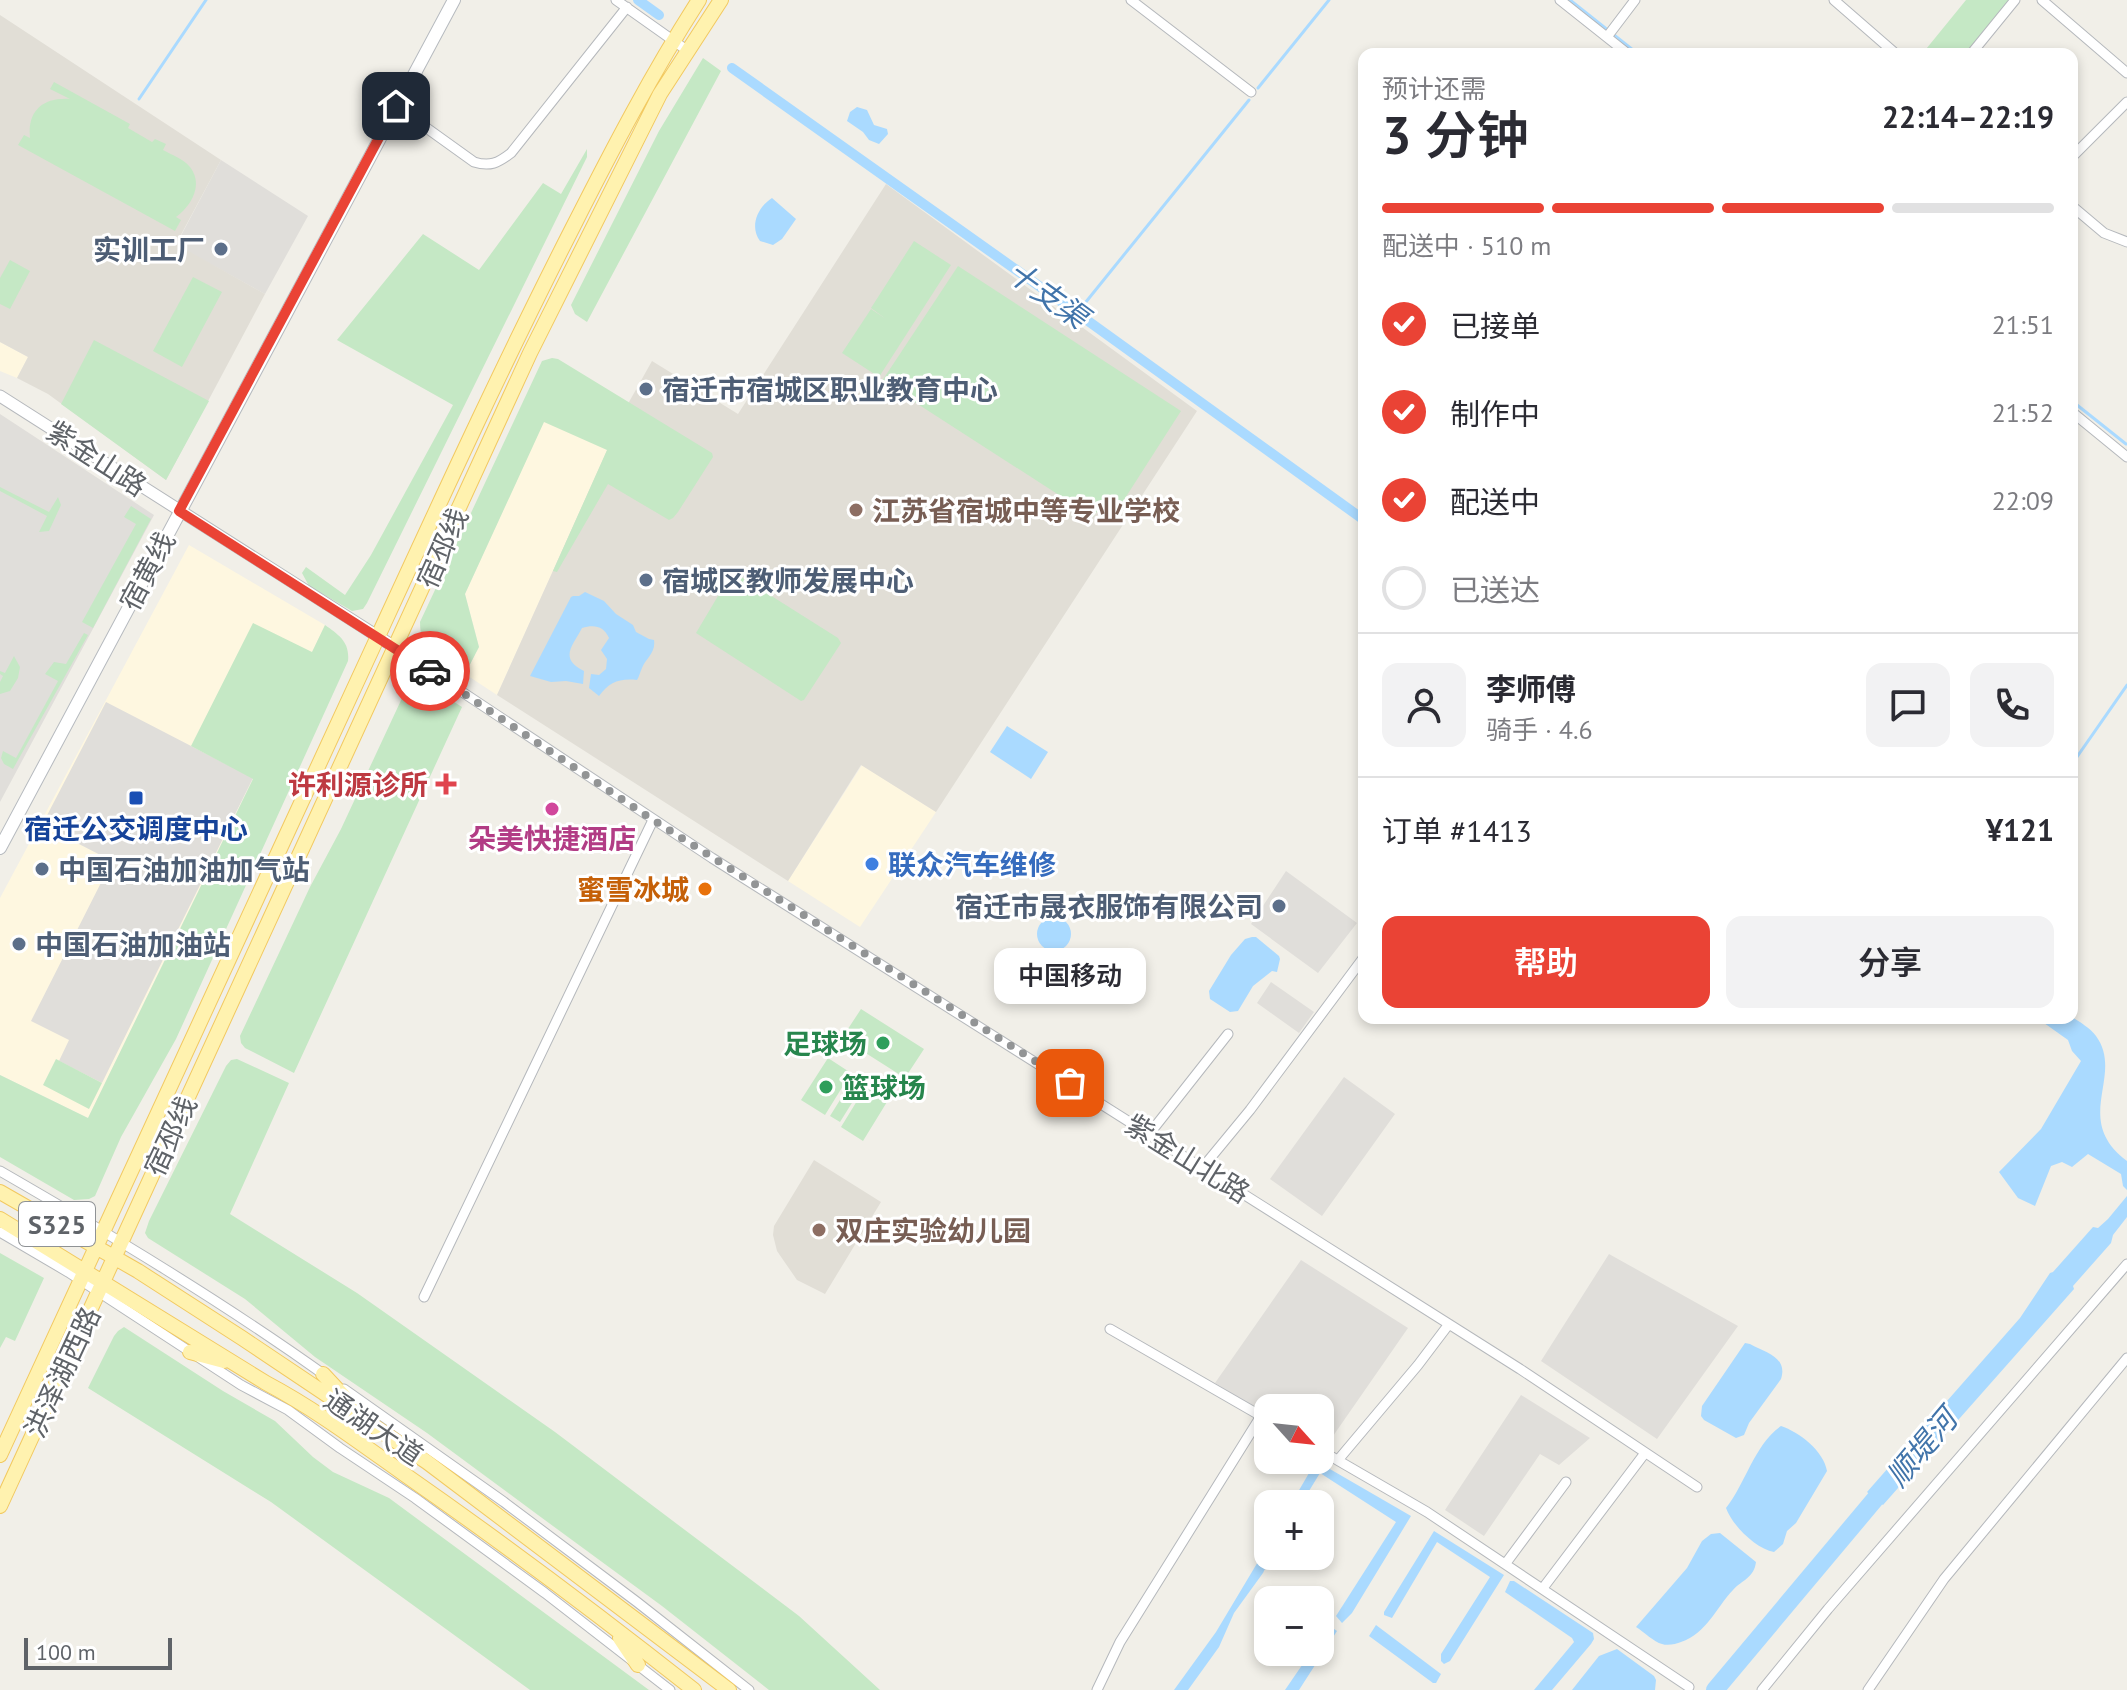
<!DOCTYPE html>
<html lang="zh">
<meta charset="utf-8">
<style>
body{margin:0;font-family:"PT Sans","Noto Sans SC",sans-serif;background:#f2f2f3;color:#2b2b33;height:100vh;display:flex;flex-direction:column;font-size:30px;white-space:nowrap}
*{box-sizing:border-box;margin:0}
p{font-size:26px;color:#7c7c81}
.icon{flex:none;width:44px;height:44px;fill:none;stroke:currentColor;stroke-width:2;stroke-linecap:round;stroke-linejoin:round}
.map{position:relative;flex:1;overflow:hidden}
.details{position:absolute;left:1358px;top:48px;width:720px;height:976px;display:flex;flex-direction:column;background:#fff;border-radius:16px;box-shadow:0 4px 12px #0003}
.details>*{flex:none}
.needle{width:52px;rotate:117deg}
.fabs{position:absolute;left:1254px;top:1394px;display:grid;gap:16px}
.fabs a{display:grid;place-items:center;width:80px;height:80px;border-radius:16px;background:#fff;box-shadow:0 4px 12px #0003;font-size:40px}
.scale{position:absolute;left:24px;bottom:20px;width:148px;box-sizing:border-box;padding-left:8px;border:4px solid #5f6368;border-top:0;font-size:22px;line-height:28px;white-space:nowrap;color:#5f6368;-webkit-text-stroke:6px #fff;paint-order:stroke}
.pin{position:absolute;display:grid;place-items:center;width:68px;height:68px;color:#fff;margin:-34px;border-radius:16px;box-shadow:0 4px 12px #0006}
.courier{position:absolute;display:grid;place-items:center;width:80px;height:80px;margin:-40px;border:6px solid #ea4335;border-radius:50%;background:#fff;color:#222;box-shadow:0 2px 10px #0007}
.bubble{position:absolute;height:56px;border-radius:16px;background:#fff;box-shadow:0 4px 12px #0003;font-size:26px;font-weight:600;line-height:56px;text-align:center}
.overview em{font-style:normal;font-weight:600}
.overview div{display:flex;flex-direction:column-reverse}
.overview{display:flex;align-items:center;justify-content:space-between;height:136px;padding:0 24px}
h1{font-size:52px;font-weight:600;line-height:60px}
.bar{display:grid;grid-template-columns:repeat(4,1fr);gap:12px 8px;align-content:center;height:96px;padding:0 24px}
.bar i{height:10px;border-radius:6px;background:#e1e1e2}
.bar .on{background:#ea4335}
.bar p{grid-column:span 4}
.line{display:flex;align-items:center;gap:20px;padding:0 24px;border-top:2px solid #e1e1e2}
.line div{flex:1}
.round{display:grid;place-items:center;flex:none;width:84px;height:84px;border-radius:16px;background:#f2f2f3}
ol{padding:0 24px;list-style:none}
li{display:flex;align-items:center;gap:24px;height:88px}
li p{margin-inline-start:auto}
li .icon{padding:8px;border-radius:50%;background:#ea4335;color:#fff;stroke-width:4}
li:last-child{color:#7c7c81}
li i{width:44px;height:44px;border:4px solid #e1e1e2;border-radius:50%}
.primary-button{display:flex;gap:16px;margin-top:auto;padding:16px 24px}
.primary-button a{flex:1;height:92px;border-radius:16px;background:#ea4335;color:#fff;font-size:32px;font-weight:600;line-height:92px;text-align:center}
.primary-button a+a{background:#f2f2f3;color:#2b2b33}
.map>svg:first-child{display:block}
.commercial{fill:#fef7e0}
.industrial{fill:#e0deda}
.education{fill:#e1ded6}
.green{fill:#c5e8c5}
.water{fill:#aadaff}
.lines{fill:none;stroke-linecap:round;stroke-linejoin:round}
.stream{stroke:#aadaff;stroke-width:3}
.canal{stroke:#aadaff;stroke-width:10}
.river{stroke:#aadaff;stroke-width:18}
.minor-casing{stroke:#b5b8bc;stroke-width:11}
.tertiary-casing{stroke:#b5b8bc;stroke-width:13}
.secondary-casing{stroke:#b6babf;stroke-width:14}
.primary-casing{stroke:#f2c960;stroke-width:16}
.minor{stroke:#fff;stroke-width:9}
.tertiary{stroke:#fff;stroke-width:11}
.secondary{stroke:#fff;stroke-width:12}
.primary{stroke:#fff2af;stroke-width:14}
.done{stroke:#929495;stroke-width:8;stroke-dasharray:0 14.4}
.route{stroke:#ea4335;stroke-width:10}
.service-dot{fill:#5c6f8a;stroke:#fff;stroke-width:3}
.education-dot{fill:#8d6e63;stroke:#fff;stroke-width:3}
.health-dot{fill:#e0444e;stroke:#fff;stroke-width:3}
.transit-dot{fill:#1a4fb4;stroke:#fff;stroke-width:3}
.hotel-dot{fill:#d1479c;stroke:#fff;stroke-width:3}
.shop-dot{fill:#3f7fe0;stroke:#fff;stroke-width:3}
.food-dot{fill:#e8710a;stroke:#fff;stroke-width:3}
.leisure-dot{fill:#2e9e5b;stroke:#fff;stroke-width:3}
.labels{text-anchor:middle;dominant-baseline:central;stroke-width:6;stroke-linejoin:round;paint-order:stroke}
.shield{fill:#fff;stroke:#8f9295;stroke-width:2}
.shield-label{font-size:26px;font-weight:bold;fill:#5f6368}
.service-label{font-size:28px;font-weight:bold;fill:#4e5e75;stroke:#fff;text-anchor:start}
.street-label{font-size:28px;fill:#5f6368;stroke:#fff}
.education-label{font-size:28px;font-weight:bold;fill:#785e54;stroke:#fff;text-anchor:start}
.health-label{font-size:28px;font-weight:bold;fill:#be3a42;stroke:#fff;text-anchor:end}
.transit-label{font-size:28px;font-weight:bold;fill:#164399;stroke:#fff}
.hotel-label{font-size:28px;font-weight:bold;fill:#b23c85;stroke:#fff}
.shop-label{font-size:28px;font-weight:bold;fill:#366cbe;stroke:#fff;text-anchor:start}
.food-label{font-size:28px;font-weight:bold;fill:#c56008;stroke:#fff;text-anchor:end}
.leisure-label{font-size:28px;font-weight:bold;fill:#27864d;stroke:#fff;text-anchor:end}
.water-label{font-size:30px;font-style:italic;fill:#4174aa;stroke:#fff}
</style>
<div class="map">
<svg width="2127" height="1690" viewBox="0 0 2127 1690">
<rect width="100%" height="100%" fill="#f1efe8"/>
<!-- commercial -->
<path class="commercial" d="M0,342L28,357L17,378L0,371Z
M544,421L608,450L497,695L465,674L479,647L465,594Z
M189,545L325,625L253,778L88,1118L0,1075V898Z
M862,765L936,812L860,927L788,881Z"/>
<!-- industrial -->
<path class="industrial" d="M221,160L308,216L265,294L176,245Z
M0,414L154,515L0,802Z
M106,702L253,778L102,1083L59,1061L69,1040L31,1021L112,861L42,825Z
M1286,871L1357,923L1318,973L1251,924Z
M1271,982L1314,1012L1299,1033L1257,1003Z
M1344,1077L1395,1114L1322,1216L1270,1179Z
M1609,1254L1738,1326L1657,1439L1541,1361Z
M1301,1260L1408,1328L1324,1449L1320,1446V1408H1268V1416L1215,1383Z
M1521,1395L1590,1438L1559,1465L1540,1454L1484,1536L1445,1510Z"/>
<!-- education -->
<path class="education" d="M0,15L221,160L176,244L265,294L166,480L48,394L17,378L28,357L0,342Z
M886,184L1197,411L936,812L861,765L788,881L497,695L629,402L652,361L738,414Z
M814,1160L881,1202L825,1294L797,1280L777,1251L773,1235L774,1226Z"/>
<!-- green -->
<path class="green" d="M1966,0H2010L1967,54H1922Z
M703,58L721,71L587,322L575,314L571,305L659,131Z
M54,82L130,124L128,128L152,142L155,139L166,144L163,150C172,155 184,159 190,167C204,185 191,206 176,217L181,220L175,231L18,145L24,135L30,138C27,110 44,97 70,99L50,89Z
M587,149V157L367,603L363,609L352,611L309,586L302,573L306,567L345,595L371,555L453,405L337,340L423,234L479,270L543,183L561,194Z
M914,241L951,265L879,377L842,353L871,309L886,319L871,308Z
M10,260L30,271L10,309L0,304V278Z
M958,266L1181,411L1113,517L1099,509L1093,517L882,381Z
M193,277L222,292L182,367L153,351Z
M94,340L209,401L166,480L61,404Z
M552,358L558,359L712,453L713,457L678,512L673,518L669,520L608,484L557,572L553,571L607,450L544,422L465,594L479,647L465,674C440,660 420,655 420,622L542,361Z
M0,487L49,512L58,497L61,505L49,531L39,532L47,516L0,491Z
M131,506L151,519L93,628L82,622L136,524L124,517Z
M735,573L838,638L841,643L804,700L801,701L696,633L731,574Z
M253,623L312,652L325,625C339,635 350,642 348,661L176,1039L121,1137L95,1196L89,1199L74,1200L0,1157V1075L88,1118L253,779L191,746Z
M84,633L88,635L13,769L4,764L1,758L3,751L16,758L58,681L45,674L54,662L66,664Z
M14,656L20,667L18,678L10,691L0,694V682L3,676L0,674V671L5,673Z
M417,681L425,683L462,707L294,1073L245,1048L241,1043L240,1036L310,887L341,829L403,696L409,685Z
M861,1009L924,1049L905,1078L842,1038Z
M828,1058L851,1073L825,1115L801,1100Z
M56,1059L102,1083L89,1109L43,1085Z
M237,1059L289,1083L230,1214L357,1293L555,1432L799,1616L880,1690H769L662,1606L538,1515L427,1433L315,1357L245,1299L148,1238L145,1233L149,1221L226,1066L231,1060Z
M855,1076L865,1082L840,1122L830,1116Z
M868,1083L890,1097L863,1141L841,1127Z
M0,1253L44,1278L15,1341L6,1337L0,1348Z
M124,1327L223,1391L275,1421L313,1457L333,1472L389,1498L649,1690H530L271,1502L88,1388L114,1336L118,1331Z"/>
<!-- water -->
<path class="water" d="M857,107L867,110L874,125L887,129L888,134L879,144L869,140L863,132L847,121L850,112Z
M772,198L796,219L782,239L773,245L760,241C749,226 758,207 772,198Z
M585,592L604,601L616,614L633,625L636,632L649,639L654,640C656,653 646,658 642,668C640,672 639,677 637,680C620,678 609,682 599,696L589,688L591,674L599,675L606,669L607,659L601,650L609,638C604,626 594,624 582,628C572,647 559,658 584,671L583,684L566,681L551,682L530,676L571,597L573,596H579Z
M1007,726L1048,752L1031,779L990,752Z
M1037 934a17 17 0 1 1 34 0a17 17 0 1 1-34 0Z
M1252,937H1256L1279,956L1280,959L1277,972L1272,971L1253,986L1238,1011L1230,1012L1210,999L1209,991L1231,955L1245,939Z
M2072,1017C2080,1022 2090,1028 2096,1036C2125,1076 2071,1119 2127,1161V1190L2123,1186L2121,1174L2088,1154L2072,1167L2062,1162L2051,1166L2035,1206L2018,1198L1999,1172L2041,1129L2081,1061L2072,1051L2068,1040L2037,1018Z
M2127,1196V1217L2113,1235L2111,1243L2073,1286L2074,1289L1883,1505L1867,1492L2020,1318L2050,1273L2053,1272L2093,1227L2098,1228L2108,1219Z
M1745,1343L1750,1344C1766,1353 1788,1357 1781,1379L1749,1423L1744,1435L1736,1438L1704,1420L1701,1416L1702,1406Z
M1781,1426C1799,1432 1824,1451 1827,1471L1796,1523L1787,1531L1783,1544L1774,1552C1756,1549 1732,1525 1726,1508C1746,1483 1754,1445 1781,1426Z
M1316,1461L1411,1516L1352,1613L1342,1623L1336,1616L1396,1522L1320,1473L1301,1504H1291Z
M1434,1531L1504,1575L1450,1661L1444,1664L1441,1661V1654L1490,1577L1437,1542L1392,1618L1384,1615V1612Z
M1720,1533L1756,1562C1754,1578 1742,1580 1733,1590C1715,1609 1707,1633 1681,1642C1676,1644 1668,1646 1662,1644C1654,1642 1644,1632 1636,1627L1687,1568L1702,1541L1711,1534Z
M1268,1545V1556H1271L1263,1573L1234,1613L1219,1647L1188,1690H1174L1216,1632Z
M1510,1581H1514L1593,1633L1594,1639L1591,1644L1552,1690H1534L1574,1642L1572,1638L1505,1592Z
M1376,1625L1441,1674L1436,1683H1433L1369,1636Z
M1331,1627L1337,1631L1299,1690H1285L1311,1652H1320V1639Z
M1617,1649L1654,1676L1656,1680L1655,1690H1572L1599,1656Z"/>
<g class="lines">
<!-- stream -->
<path class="stream" d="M1570,0L1638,54
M1258,88L1329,0
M139,99L206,0
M1077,313L1249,100
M2072,401L2126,444
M2072,764L2127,685"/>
<!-- canal -->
<path class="canal" d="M638,0L659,15
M732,68L1077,313L1364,520"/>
<!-- river -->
<path class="river" d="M1715,1690L1891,1480"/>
<defs>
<path id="minor" d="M616,0L688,51
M1131,0L1251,92
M1560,0L1628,54
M1834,0L1896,54
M2042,0L2127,73
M1607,37L1635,0
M1971,54L2015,0
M396,106L474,162C490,167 498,163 511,153L627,7
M2072,157L2127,102
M2072,206L2104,233L2127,242
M2072,412L2127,457
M396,648L712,858L1520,1369L1697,1487
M1150,1133L1228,1034
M1203,1167L1250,1110L1364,957
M0,1171C111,1235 221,1301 326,1376
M0,1232L68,1272L241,1385L288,1410L340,1448L415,1498L545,1593L670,1690
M424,1297L653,820
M1110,1329L1268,1420
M344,1389L504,1502L637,1602L749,1690
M1320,1450L1427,1512L1689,1687
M1338,1460L1418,1365L1449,1324
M1506,1563L1566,1482
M1543,1588L1645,1453
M1097,1690L1120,1642L1261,1416
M1762,1690L1828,1609L2127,1264
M1868,1690L1944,1579L2127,1358"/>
<path id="tertiary" d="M0,396L396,648"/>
<path id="secondary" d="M0,848L454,0"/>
<path id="primary" d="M0,1192L138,1271L242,1338L427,1462L729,1690
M0,1219L266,1383C315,1409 359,1442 404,1474C503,1543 599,1615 694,1690
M190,1352L224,1361
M323,1374L350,1403
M0,1455C125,1185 250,915 374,645C439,504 503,364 573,227C612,150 652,73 699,0
M0,1506L530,353L660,94L721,0
M620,1638L638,1665"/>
</defs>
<!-- minor casing -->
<use href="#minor" class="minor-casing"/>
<!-- tertiary casing -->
<use href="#tertiary" class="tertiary-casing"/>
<!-- secondary casing -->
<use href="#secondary" class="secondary-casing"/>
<!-- primary casing -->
<use href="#primary" class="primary-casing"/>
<!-- minor -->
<use href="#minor" class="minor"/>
<!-- tertiary -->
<use href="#tertiary" class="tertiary"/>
<!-- secondary -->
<use href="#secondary" class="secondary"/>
<!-- primary -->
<use href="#primary" class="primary"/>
</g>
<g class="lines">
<!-- done -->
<path class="done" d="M430,671L650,818L1070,1083"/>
<!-- route -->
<path class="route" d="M396,106L179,511L430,671"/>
</g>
<!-- markers -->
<g class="service-dot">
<circle cx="221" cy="249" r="8"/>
<circle cx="646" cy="389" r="8"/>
<circle cx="646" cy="580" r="8"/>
<circle cx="42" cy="869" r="8"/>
<circle cx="1279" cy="906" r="8"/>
<circle cx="19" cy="944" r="8"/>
</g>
<g class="education-dot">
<circle cx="856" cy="510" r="8"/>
<circle cx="819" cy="1230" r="8"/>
</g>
<path class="health-dot" d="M442 772h8v8h8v8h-8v8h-8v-8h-8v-8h8z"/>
<rect class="transit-dot" x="128" y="790" width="16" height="16" rx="4"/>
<circle class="hotel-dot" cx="552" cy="809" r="8"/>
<circle class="shop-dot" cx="872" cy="864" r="8"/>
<circle class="food-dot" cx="705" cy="889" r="8"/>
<g class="leisure-dot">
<circle cx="883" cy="1043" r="8"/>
<circle cx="826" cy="1087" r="8"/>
</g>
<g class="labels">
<!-- shield labels -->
<rect class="shield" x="19" y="1202" width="76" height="44" rx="6"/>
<g class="shield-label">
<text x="57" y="1224">S325</text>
</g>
<!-- service labels -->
<g class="service-label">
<text x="205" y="249" text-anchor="end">实训工厂</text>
<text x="662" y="389">宿迁市宿城区职业教育中心</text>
<text x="662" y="580">宿城区教师发展中心</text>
<text x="58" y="869">中国石油加油加气站</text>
<text x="1263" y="906" text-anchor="end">宿迁市晟衣服饰有限公司</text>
<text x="35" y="944">中国石油加油站</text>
</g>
<!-- street labels -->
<g class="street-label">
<text transform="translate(97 458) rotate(33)">紫金山路</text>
<text transform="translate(442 548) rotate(-66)">宿邳线</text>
<text transform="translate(147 571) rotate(-62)">宿黄线</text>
<text transform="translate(170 1136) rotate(-65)">宿邳线</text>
<text transform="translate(1188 1158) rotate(32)">紫金山北路</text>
<text transform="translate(62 1372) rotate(-65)">洪泽湖西路</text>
<text transform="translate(374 1427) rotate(34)">通湖大道</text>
</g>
<!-- education labels -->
<g class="education-label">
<text x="872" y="510">江苏省宿城中等专业学校</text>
<text x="835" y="1230">双庄实验幼儿园</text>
</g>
<!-- health labels -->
<g class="health-label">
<text x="428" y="784">许利源诊所</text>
</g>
<!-- transit labels -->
<g class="transit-label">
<text x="136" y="828">宿迁公交调度中心</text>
</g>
<!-- hotel labels -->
<g class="hotel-label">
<text x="552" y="838">朵美快捷酒店</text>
</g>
<!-- shop labels -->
<g class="shop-label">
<text x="888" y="864">联众汽车维修</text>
</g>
<!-- food labels -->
<g class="food-label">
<text x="689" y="889">蜜雪冰城</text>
</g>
<!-- leisure labels -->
<g class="leisure-label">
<text x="867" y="1043">足球场</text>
<text x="842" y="1087" text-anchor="start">篮球场</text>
</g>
<!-- water labels -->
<g class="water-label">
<text transform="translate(1048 294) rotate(36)">十支渠</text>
<text transform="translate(1921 1447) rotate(-50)">顺堤河</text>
</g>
</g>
</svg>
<div class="fabs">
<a><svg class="needle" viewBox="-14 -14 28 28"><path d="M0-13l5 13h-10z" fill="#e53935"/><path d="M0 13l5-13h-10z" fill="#7c7c81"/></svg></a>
<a>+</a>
<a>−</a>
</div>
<div class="scale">100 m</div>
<div class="pin" style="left:1070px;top:1083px;background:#ea580c"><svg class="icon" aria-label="bag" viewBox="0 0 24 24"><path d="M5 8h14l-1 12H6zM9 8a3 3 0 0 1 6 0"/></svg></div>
<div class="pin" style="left:396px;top:106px;background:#1f2937"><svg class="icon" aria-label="home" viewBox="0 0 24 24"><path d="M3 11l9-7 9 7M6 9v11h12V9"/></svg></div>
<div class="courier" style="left:430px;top:671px"><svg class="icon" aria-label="car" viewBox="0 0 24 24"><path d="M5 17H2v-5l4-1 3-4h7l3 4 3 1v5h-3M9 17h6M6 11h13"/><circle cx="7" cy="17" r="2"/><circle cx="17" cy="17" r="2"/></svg></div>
<div class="bubble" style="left:994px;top:948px;width:152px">中国移动</div>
<section class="details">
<div class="overview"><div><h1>3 分钟</h1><p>预计还需</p></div><em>22:14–22:19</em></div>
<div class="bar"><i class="on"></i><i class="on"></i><i class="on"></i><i></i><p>配送中 · 510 m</p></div>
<ol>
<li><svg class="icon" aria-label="check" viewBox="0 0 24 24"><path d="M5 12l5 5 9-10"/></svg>已接单<p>21:51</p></li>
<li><svg class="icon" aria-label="check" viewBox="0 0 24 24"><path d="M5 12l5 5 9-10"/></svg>制作中<p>21:52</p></li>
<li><svg class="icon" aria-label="check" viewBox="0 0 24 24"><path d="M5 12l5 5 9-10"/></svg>配送中<p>22:09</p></li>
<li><i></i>已送达</li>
</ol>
<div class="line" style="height:144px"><a class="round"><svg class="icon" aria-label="person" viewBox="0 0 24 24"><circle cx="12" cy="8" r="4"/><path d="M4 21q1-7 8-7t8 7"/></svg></a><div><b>李师傅</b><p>骑手 · 4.6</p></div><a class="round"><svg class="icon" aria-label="chat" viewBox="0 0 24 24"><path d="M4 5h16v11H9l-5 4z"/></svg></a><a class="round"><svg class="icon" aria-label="phone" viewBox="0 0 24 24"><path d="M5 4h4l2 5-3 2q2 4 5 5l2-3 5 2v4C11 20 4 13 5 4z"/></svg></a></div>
<div class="line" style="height:104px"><div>订单 #1413</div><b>¥121</b></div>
<div class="primary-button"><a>帮助</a><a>分享</a></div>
</section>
</div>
